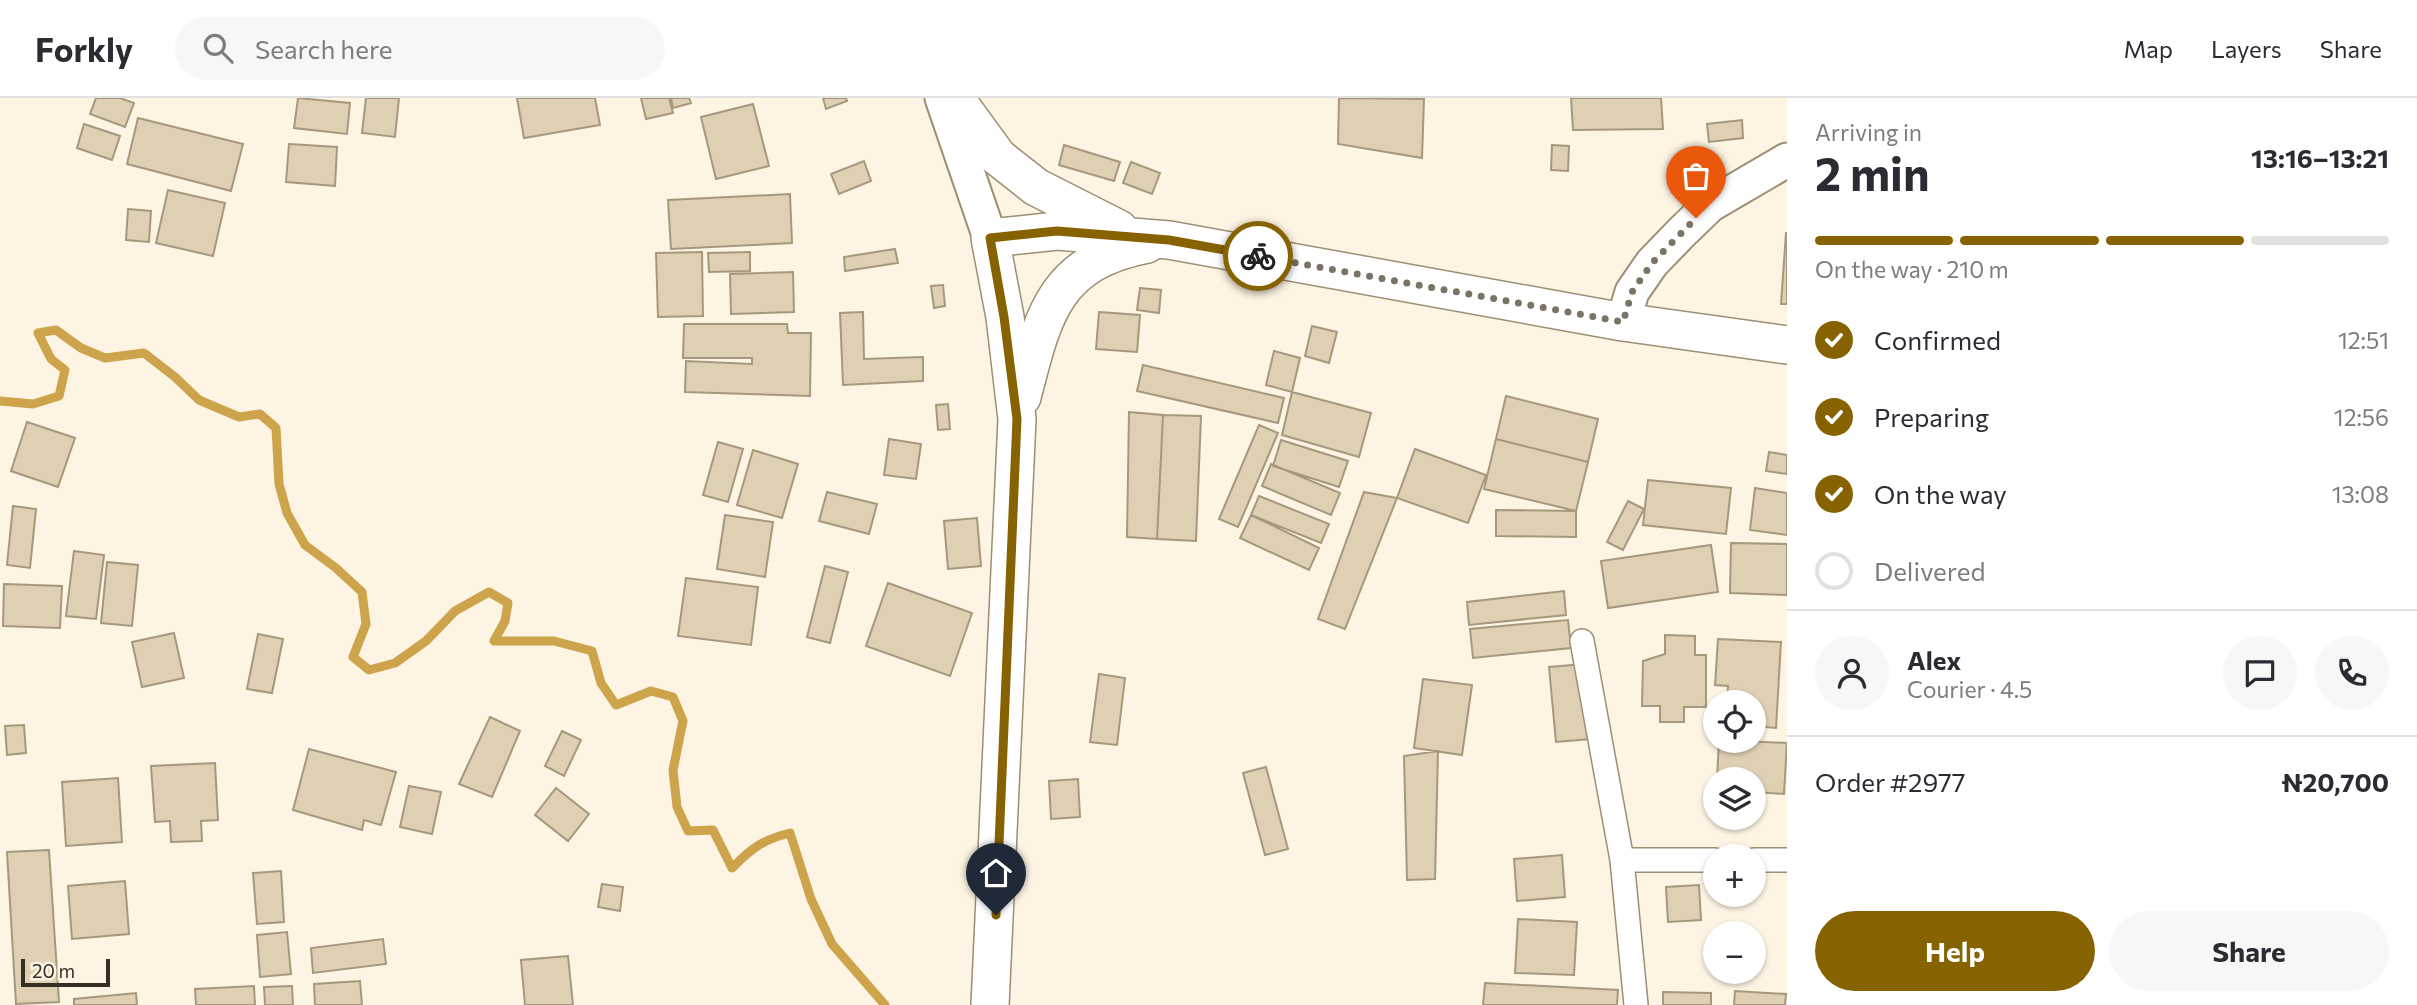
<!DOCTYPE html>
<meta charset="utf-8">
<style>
body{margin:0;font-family:Commissioner,sans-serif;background:#f7f7f7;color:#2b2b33;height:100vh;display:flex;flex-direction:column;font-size:26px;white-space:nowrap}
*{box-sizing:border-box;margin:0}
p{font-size:23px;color:#7c7c81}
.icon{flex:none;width:38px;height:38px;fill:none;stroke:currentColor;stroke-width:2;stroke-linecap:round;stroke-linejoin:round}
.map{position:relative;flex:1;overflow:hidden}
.drawer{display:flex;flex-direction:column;background:#fff;width:630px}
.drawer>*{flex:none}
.buttons{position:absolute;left:1703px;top:592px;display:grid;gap:14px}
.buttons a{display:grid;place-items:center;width:63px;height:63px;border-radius:50%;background:#fff;box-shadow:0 2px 5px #0004;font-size:35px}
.scale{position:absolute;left:21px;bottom:18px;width:89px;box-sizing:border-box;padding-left:7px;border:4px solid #342e23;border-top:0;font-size:19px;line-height:24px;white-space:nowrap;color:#342e23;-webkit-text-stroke:5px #fdf4e3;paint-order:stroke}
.pin{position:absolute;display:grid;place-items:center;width:60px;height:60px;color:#fff;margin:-72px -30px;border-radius:50% 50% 50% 0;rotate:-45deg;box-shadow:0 0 7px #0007}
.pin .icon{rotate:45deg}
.courier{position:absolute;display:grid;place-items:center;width:70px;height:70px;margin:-35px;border:5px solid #876200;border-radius:50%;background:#fff;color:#222;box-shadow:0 2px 9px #0007}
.headline em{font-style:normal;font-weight:700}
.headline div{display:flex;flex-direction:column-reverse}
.headline{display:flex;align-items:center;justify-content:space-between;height:119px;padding:0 28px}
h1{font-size:46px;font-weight:700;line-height:52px}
.bar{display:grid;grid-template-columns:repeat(4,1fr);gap:10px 7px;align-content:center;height:84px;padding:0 28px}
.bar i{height:9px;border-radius:5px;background:#e1e1e2}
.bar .on{background:#876200}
.bar p{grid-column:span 4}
.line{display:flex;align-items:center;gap:18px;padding:0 28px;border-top:2px solid #e1e1e2}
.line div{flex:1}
.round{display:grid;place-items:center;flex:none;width:74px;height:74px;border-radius:37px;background:#f7f7f7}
ol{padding:0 28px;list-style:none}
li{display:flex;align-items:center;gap:21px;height:77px}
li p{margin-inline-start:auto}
li .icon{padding:7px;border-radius:50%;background:#876200;color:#fff;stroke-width:4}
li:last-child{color:#7c7c81}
li i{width:38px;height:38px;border:4px solid #e1e1e2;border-radius:50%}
.button{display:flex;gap:14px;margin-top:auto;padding:14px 28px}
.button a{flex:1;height:80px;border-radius:42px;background:#876200;color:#fff;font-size:28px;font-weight:700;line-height:80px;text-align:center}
.button a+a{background:#f7f7f7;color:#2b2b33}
header{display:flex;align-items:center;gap:42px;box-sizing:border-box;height:98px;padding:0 35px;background:#fff;border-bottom:2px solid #e1e1e2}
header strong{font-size:33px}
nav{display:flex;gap:38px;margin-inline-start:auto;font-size:24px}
.search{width:490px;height:63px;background:#f7f7f7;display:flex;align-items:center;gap:18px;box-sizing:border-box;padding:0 24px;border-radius:38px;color:#7c7c81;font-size:26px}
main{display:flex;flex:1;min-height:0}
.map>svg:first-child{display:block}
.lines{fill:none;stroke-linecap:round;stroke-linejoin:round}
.stream{stroke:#cda34b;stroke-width:9}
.building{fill:#dfd0b4;stroke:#a6987d;stroke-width:2}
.street-casing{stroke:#9d8e74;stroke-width:26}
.secondary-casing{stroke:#9d8e74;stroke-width:37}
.primary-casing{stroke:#9d8e74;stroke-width:40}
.street{stroke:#fff;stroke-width:23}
.secondary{stroke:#fff;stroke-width:33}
.primary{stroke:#fff;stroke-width:37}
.done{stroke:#7a7366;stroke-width:7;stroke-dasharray:0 12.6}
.route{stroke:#876200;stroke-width:9}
</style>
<header>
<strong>Forkly</strong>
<div class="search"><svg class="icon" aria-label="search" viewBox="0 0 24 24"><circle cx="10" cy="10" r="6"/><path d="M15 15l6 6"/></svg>Search here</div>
<nav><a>Map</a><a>Layers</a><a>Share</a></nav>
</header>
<main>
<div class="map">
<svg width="1787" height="907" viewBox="0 0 1787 907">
<rect width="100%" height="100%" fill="#fdf4e3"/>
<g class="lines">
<!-- stream -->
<path class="stream" d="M0,303L33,306L59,298L65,272L51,261L38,235L56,232L81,250L105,260L144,255L175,279L199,302L239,319L260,316L276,330L279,386L287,415L305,447L336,470L362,494L366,526L353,559L369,572L395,565L426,543L455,513L489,494L508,505L505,523L494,543H554L592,553L601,585L616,607L651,593L673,599L683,623L673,672L677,709L688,733L713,732L732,770C752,750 762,742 790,735L811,801L832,846L885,907"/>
</g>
<!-- building -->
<path class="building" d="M96,0H120L134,5L125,29L90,16Z
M298,0L350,5L347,36L294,30Z
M366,0H399L395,39L362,35Z
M517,0H595L600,27L524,40Z
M641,0H669L673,15L646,21Z
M671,0H689L691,5L673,10Z
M823,0H846L847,3L826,11Z
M1339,0L1424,1L1422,60L1338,46Z
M1571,0H1661L1663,31L1573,32Z
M753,6L769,68L716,81L701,19Z
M138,20L243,46L231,93L127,66Z
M1742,22L1743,40L1709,44L1707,26Z
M84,26L120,38L112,62L77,50Z
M289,46L337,49L335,88L286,84Z
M1064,47L1120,64L1114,83L1059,67Z
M1552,47L1569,48L1568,73L1551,72Z
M864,63L871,83L839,96L831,76Z
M1131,64L1160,75L1152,96L1123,85Z
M168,92L225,105L213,158L156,145Z
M790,96L792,145L671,151L668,102Z
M128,111L151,113L149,144L126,142Z
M1786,135H1787V206H1781Z
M895,151L898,165L845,173L844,159Z
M702,154L703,218L658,219L656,155Z
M750,154V173L709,174L708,155Z
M793,174L794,214L731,216L730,176Z
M943,187L945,208L934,210L931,188Z
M1140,190L1161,192L1159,215L1137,212Z
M863,214L864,261L923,259V283L843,287L840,215Z
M1099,214L1140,217L1137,254L1096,251Z
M684,226H787L788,235H811L810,298L685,294L686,263L752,266V260H683Z
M1312,228L1337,234L1329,265L1305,258Z
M1274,253L1300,260L1292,294L1266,287Z
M1143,267L1284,300L1278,325L1137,293Z
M1292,294L1371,315L1359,359L1282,337Z
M1506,298L1598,321L1588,364L1496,341Z
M948,306L950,331L938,332L936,307Z
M1129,314L1163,317L1157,441L1127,439Z
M1163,317L1201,318L1196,443L1157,441Z
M27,324L75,340L58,389L11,373Z
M1259,327L1278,335L1238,429L1219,421Z
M889,341L921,346L916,381L884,377Z
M1496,341L1588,364L1576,413L1484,391Z
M1281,342L1348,363L1339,389L1273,368Z
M718,344L743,351L728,404L703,397Z
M1415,351L1486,377L1468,425L1397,400Z
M753,352L798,366L782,420L737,407Z
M1769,354L1787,357V376L1766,373Z
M1271,366L1340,395L1331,417L1262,388Z
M1648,382L1731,390L1726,436L1643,427Z
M1755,390L1787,395V437L1750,432Z
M827,394L877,406L869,436L819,423Z
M1364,394L1397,400L1345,531L1318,521Z
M1259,398L1329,426L1321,445L1251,417Z
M1628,403L1644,411L1623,452L1607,444Z
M13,408L36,411L30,470L7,467Z
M1496,412L1576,413V439L1496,438Z
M725,417L773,424L765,479L717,471Z
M1251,417L1319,450L1309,472L1240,440Z
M977,420L981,468L948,471L944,423Z
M1731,445L1787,446V497L1730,495Z
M1711,447L1718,494L1608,510L1601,463Z
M74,453L104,457L96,521L66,518Z
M107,464L138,467L132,528L101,525Z
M825,468L848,474L830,545L807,539Z
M686,480L758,489L751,547L678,538Z
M888,485L972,515L950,578L866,548Z
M4,486L62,488L60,530L3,528Z
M1564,493L1566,517L1469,527L1467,504Z
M1568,522L1571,550L1473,560L1470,531Z
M174,535L184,580L142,589L132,544Z
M258,536L283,541L272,595L247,591Z
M1665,537L1695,538V557H1706V609H1684V624H1660V608H1642L1643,563L1665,556Z
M1718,541L1781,544L1776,630L1754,628V604H1727L1728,588L1715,587Z
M1584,566L1591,641L1556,644L1549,569Z
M1099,576L1125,580L1117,647L1090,644Z
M1423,581L1472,587L1462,657L1414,650Z
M490,619L520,633L492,699L459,686Z
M24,627L26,655L7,657L5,628Z
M562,633L581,642L564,678L545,668Z
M1719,642L1787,645L1784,696L1754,694V681H1717Z
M309,651L396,674L381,727L364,722L362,732L293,712Z
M1438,653L1435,781L1407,782L1404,658Z
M215,665L218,722L201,723L202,743L171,744L170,723L155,724L151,668Z
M1266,669L1288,751L1265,757L1243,675Z
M118,680L122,744L66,748L62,684Z
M1078,681L1080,719L1051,721L1049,683Z
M409,688L441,694L432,736L400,729Z
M556,690L589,716L568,743L535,717Z
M49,752L59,904L16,906L7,754Z
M1562,757L1565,799L1517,803L1514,761Z
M281,773L284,824L257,826L253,775Z
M125,783L129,836L72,841L68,788Z
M602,786L623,789L620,813L598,809Z
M1699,787L1701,822L1668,824L1666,789Z
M1518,821L1577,824L1574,877L1515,875Z
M287,834L291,876L260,879L257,837Z
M383,841L386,866L313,875L311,850Z
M568,858L573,907H525L521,862Z
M360,883L362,907H315L314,886Z
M1485,885L1618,892L1617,907H1483Z
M254,888L255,907H196L195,891Z
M292,888L293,907H265L264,889Z
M1735,893L1786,896L1785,907H1734Z
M1663,894L1711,895V907H1663Z
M136,895L137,907H74V901Z"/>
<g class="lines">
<defs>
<path id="street" d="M1582,543L1622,762L1636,907
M1622,762H1715
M1754,762H1787"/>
<path id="secondary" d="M942,0L990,140
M1623,224L1632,194L1652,165L1682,134L1710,107L1787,62"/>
<path id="primary" d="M955,0L998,59L1036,89L1119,131
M1022,299C1043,218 1053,164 1147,146
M990,907L1017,321L1005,219L990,140L1057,133L1169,142L1623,224L1787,247"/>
</defs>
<!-- street casing -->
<use href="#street" class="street-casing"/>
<!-- secondary casing -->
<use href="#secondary" class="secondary-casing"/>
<!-- primary casing -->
<use href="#primary" class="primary-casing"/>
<!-- street -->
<use href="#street" class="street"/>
<!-- secondary -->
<use href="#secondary" class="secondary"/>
<!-- primary -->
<use href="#primary" class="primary"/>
</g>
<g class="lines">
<!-- done -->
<path class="done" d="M1258,158L1623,224L1632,194L1652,165L1696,120"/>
<!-- route -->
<path class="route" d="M996,817L1017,321L1004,219L990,140L1057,133L1169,142L1258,158"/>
</g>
</svg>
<div class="buttons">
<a><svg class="icon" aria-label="locate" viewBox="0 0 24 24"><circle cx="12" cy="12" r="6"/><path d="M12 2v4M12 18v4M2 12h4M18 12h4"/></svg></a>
<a><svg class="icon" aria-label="layers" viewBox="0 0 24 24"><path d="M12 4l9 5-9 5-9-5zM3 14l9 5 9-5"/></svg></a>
<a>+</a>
<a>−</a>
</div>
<div class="scale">20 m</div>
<div class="pin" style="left:1696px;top:120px;background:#ea580c"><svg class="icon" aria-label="bag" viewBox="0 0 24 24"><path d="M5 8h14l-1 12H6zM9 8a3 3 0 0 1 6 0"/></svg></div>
<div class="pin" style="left:996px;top:817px;background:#1f2937"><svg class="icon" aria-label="home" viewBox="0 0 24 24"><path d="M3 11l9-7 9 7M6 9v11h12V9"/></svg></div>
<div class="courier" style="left:1258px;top:158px"><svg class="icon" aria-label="bike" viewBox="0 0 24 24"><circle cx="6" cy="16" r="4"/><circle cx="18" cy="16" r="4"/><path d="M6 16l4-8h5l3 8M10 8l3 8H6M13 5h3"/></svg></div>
</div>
<section class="drawer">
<div class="headline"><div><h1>2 min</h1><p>Arriving in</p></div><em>13:16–13:21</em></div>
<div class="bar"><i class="on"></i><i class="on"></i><i class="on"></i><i></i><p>On the way · 210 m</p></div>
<ol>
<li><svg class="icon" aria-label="check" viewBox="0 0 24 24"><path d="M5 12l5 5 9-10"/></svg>Confirmed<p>12:51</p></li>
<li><svg class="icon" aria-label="check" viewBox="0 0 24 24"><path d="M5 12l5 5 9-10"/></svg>Preparing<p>12:56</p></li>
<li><svg class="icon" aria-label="check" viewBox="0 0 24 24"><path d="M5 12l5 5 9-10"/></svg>On the way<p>13:08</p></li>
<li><i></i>Delivered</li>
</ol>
<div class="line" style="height:126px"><a class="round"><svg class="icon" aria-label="person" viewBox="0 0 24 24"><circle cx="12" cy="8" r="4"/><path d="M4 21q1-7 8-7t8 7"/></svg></a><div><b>Alex</b><p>Courier · 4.5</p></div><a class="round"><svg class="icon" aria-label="chat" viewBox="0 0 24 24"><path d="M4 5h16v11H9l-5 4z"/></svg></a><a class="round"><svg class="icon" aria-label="phone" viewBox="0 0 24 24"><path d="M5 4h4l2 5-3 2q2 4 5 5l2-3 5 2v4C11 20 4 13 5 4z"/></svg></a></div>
<div class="line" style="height:91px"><div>Order #2977</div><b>₦20,700</b></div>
<div class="button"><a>Help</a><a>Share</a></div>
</section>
</main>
